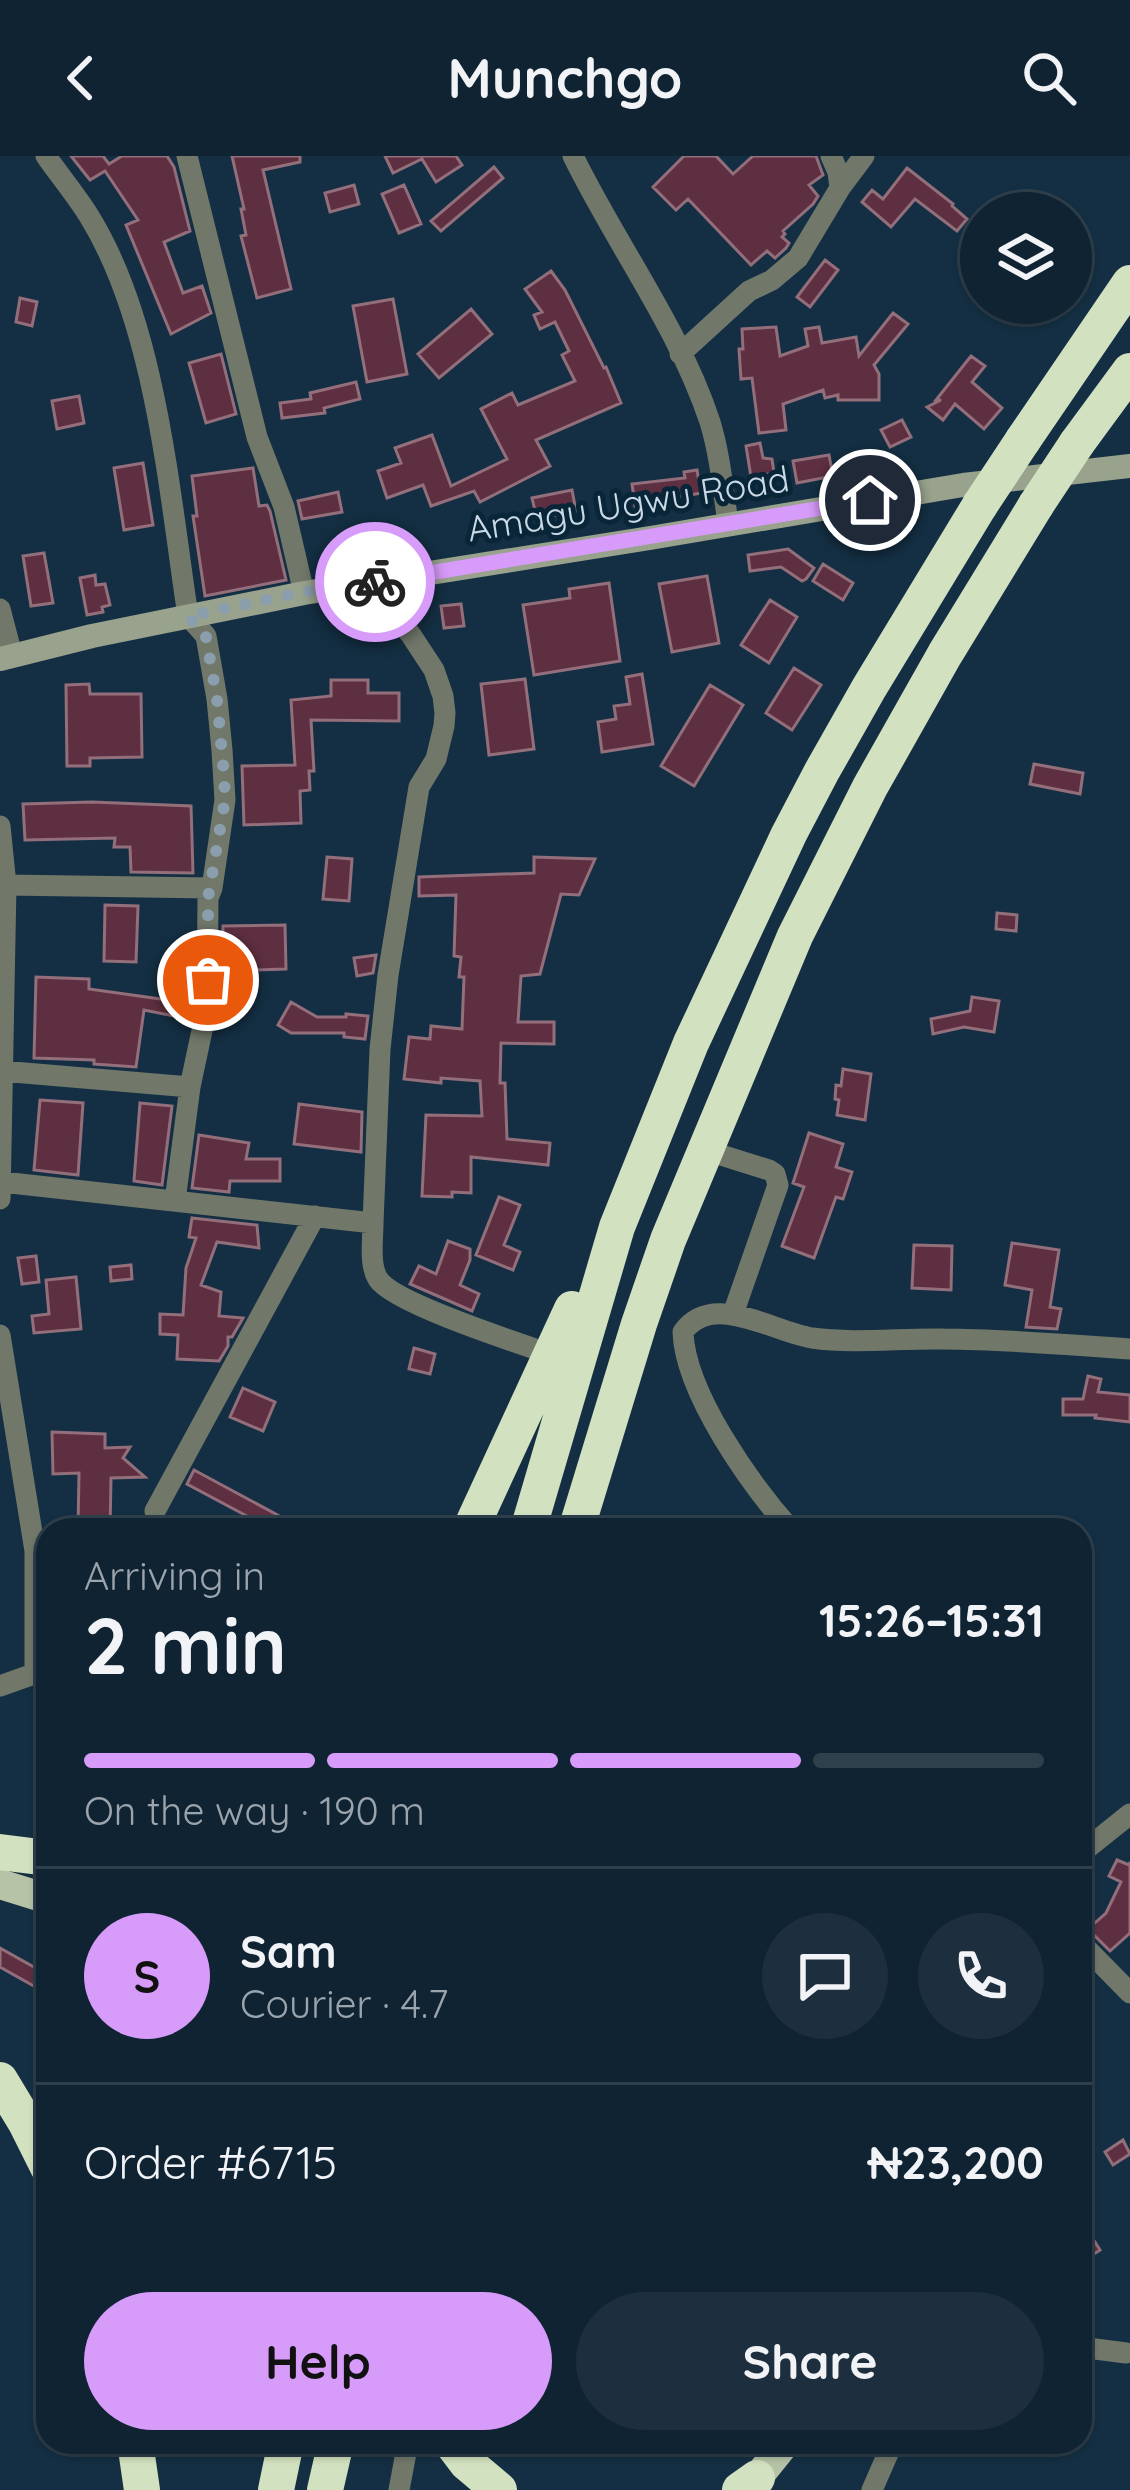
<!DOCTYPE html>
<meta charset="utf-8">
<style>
body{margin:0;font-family:Quicksand,sans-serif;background:#1d2f3e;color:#f1f3f6;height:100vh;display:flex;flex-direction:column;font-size:45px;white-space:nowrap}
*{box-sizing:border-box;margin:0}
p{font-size:39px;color:#9ba4ac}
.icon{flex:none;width:66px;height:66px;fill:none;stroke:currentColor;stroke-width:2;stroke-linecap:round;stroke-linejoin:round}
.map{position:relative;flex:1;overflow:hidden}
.panel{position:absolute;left:36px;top:1362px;width:1056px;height:936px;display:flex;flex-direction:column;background:#0f2332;border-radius:36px;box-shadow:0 3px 9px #0004,0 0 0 3px #2f404d}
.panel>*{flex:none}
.controls{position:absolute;left:960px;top:36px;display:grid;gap:24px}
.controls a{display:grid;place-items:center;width:132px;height:132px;border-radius:50%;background:#0f2332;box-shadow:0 3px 9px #0004,0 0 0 3px #2f404d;font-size:60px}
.pin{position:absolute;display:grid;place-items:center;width:102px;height:102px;color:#fff;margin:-51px;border:6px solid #fff;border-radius:50%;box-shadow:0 3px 12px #0007}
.courier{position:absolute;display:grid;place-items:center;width:120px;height:120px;margin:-60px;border:9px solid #d79bf9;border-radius:50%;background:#fff;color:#222;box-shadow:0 3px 15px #0007}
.head em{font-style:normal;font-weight:800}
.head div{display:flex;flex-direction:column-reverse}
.head{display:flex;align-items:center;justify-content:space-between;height:204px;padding:0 48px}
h1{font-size:78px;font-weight:800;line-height:90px}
.bar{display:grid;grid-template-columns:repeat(4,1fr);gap:18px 12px;align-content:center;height:144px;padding:0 48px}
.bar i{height:15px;border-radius:9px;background:#2f404d}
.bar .on{background:#d79bf9}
.bar p{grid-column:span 4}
.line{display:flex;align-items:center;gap:30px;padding:0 48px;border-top:3px solid #2f404d}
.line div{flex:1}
.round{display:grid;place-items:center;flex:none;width:126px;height:126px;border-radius:63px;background:#1d2f3e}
.cta{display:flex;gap:24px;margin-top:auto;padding:24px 48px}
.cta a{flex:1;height:138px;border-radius:72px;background:#d79bf9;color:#111;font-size:48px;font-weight:800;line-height:138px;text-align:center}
.cta a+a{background:#1d2f3e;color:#f1f3f6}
header{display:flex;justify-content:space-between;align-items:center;height:156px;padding:0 48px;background:#0f2332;font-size:54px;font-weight:800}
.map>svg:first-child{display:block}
.building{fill:#5e2f41;stroke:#936e7b;stroke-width:3}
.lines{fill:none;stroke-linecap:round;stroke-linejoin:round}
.street{stroke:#71786a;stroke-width:21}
.secondary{stroke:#98a28c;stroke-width:24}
.primary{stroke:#b6c3a7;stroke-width:30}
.highway{stroke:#d2e1bf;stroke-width:36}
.highway-bridge{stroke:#d2e1bf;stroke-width:36}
.done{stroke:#8a9ead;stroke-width:12;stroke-dasharray:0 21.6}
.route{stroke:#d79bf9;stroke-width:15}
.labels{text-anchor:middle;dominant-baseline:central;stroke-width:10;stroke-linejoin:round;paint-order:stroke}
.street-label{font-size:36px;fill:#cad9e6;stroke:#092538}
</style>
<header><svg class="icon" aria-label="back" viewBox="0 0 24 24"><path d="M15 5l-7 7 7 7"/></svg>Munchgo<svg class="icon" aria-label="search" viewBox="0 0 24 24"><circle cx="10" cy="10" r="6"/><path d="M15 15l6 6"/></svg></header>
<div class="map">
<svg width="1130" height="2334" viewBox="0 0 1130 2334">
<rect width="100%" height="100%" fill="#142f43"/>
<!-- building -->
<path class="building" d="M71,0H103L109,8L122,0H167L174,11L190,75L164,86L183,137L202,130L211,157L171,178L126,69L138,64L105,15L90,24Z
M232,0H300V6L263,14L291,133L257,142L241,80L246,79L241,53H244Z
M385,0H456L462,9L436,26L422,3L393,17Z
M684,0H716L733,18L753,0H816L823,19L809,29L818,40L813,48L783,75L785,78L782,81L789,87L786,92L775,102L767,95L751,109L688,43L676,54L653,31Z
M494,11L503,22L441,75L431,65Z
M907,12L953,48L952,50L967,63L957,75L915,43L891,71L862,46L872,34L883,43Z
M354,29L359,48L330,56L325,37Z
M404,29L421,68L399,77L382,38Z
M825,104L838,114L810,151L797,141Z
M551,115L565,134L604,212L606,211L621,247L536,284L550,310L480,346L474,335L431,350L423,329L387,342L378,315L401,307L395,292L432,279L451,330L507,303L481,253L512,237L518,249L575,225L562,199L569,195L555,166L540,173L534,159L542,156L525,133Z
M20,142L37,146L32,170L16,166Z
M393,143L407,218L367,226L353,150Z
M471,153L492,178L439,222L418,198Z
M893,157L908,168L874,209L879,218V244H838V239L825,242L823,234L783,248L786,274L759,277L752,222L741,223L739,193H743L742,173L776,171L780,200L808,190L805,173L819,171L822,187L856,181L859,200Z
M221,198L236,258L206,267L189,207Z
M971,200L985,210L972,226L1002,252L984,273L955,248L943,264L927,251L941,244H936Z
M356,226L360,243L324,252L325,257L282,262L280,247L311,243L310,237Z
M79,240L84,267L57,273L52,245Z
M902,264L911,281L890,291L881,274Z
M760,287L763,302L772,303L774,317L751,321L746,290Z
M829,299L833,320L797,327L793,305Z
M143,307L153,369L124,374L114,312Z
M253,312L259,350L267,349L270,355L286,424L205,440L193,360H197L192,320Z
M697,314L701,337L679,341V345L635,350L632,328L685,322L684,316Z
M572,334L576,355L537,363L532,342Z
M338,336L342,356L302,363L298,345Z
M380,386L382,402L347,405L346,389Z
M788,393L814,412L806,423L802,425L781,411L750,415L748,399Z
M44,397L53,447L31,450L23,400Z
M823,408L853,427L843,444L813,425Z
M95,419L96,429L105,428L110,449L102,451L103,456L87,459L80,422Z
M707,420L719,487L672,496L659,428Z
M609,427L620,505L534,519L523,449L570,442L569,433Z
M770,444L797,461L769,507L741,489Z
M461,448L464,470L444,472L441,450Z
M794,512L821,529L792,574L766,557Z
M642,518L653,588L602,596L598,566L616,563L614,550L630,548L626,521Z
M525,523L534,593L489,599L481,528Z
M331,524H368V537H399V565L311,564L314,615H309L310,634L300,635L301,667L244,669L242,610L295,609L291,544L331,540Z
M89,528L90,538H141L142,601L90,602V610H67L66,529Z
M710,529L743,549L694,630L661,610Z
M1034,608L1083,617L1080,638L1030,628Z
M92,646L191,650L193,717L131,716L130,691H114L115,682L25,684L23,648Z
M327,701L352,703L349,745L323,743Z
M534,701L595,703L579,739L561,738L540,818L521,820L518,866H554V888L501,887L500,927H505L507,983L550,987L548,1009L471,1001V1037L452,1036V1041L422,1040L426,959L482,960L480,925L441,922V927L404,923L409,881L430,883L431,870L462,873L464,821H459L461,801L454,800L456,739L419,740V721L534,717Z
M105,749L138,750L136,806L104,805Z
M997,757L1017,759L1016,775L996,773Z
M285,769L286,813L222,815L223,770Z
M376,799L373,817L357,820L354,802Z
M172,819L191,822L184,862L144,854L136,911L94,908V904L34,902L36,821L89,823V833L168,844Z
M972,841L999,845L994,876L964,871L933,878L931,863L970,855Z
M291,846L317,861H346V858L368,860L365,883L344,881V877H291L278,869Z
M843,913L871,918L865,964L837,959L839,944L835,943L836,929L841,930Z
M40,944L83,947L78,1019L34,1014Z
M140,947L172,950L162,1029L134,1025Z
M299,948L362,956L361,996L294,988Z
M809,977L843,988L836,1011L852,1016L843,1043L836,1041L814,1102L782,1090L804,1031L793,1027Z
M199,979L249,987L246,1003H280V1025H230L229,1036L192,1032Z
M499,1041L520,1049L504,1089L520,1096L513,1114L476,1099Z
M192,1062L257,1069L259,1092L217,1086L201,1129L221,1136L219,1160L243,1162L232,1181H228V1190L219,1205L177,1203L178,1179L160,1178V1158L183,1159L186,1112L196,1082L189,1081Z
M448,1085L470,1093V1104L460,1129L479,1138L472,1155L410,1128L419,1110L436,1118Z
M1012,1087L1059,1094L1050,1151L1061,1153L1057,1173L1026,1171L1032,1134L1005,1129Z
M914,1089L952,1090L951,1134L912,1132Z
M36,1100L39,1126L22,1128L18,1102Z
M131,1109L132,1123L111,1125L110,1111Z
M76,1121L81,1173L34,1177L32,1160L49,1158L46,1124Z
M414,1192L435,1198L430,1218L409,1213Z
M1088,1220L1101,1223L1098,1236L1130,1239V1266L1095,1262L1096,1259H1063V1243H1083Z
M243,1232L275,1246L263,1275L230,1261Z
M52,1276L105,1278V1292L130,1291L123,1302L145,1321L111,1322L110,1374H78L79,1317L53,1318Z
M194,1314L285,1363L279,1374H273L187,1328Z
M1117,1704L1129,1709L1130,1706V1777L1110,1795L1088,1773L1106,1757L1121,1726L1109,1720Z
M0,1792L48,1819V1838L0,1811Z
M1123,1984L1130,1998L1113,2009L1105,1996Z
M1080,2062L1100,2094L1080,2107Z"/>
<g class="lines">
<!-- street -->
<path class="street" d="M187,0L257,281L284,351L304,437
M573,0C617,90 678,170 710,266C720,299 723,333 728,367
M831,0L838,16L840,32
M680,198L749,135L772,124L798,102L840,32L864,0
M370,427L411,479L434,514L443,540L445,557L444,570L436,603L419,631L388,819L380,893L373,1067
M0,453L12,499
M0,670L6,729L0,1043
M6,729L212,732
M1,915L190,931L207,851L208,742L212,732L225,644L222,594L217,543L206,480L188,460C169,335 156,168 89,60C76,39 60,20 46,0
M705,994L769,1014L775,1018L778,1029L733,1158
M2,1026L373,1067C373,1083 369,1109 378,1123C393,1147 521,1188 553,1199
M175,1045L190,931
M0,1179L35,1395V1517
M155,1355L315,1060
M791,1374C751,1329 685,1237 683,1176C712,1135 771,1175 812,1182C855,1188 900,1182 943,1183C1005,1183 1068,1189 1130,1193
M0,1530L45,1514
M1080,1698L1130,1658
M1080,1786L1130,1837
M1080,2191L1126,2197
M399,2334L408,2286
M872,2334L893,2286"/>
<!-- secondary -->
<path class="secondary" d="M0,503L92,480L304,437L650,382L963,329L1130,310"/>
<!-- primary -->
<path class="primary" d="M0,1728L48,1743
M757,2322L786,2286"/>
<!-- highway -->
<path class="highway" d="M1023,284L1130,127
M1077,287L1130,215
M470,1374L572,1153
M528,1374L617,1071L691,887L789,678L822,615L869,532L980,349
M576,1374L639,1168L668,1084L795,780L870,631L945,498L1036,349
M0,1696L48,1702
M0,1924L26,1967L48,2011
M135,2286L142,2334
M451,2286L467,2307L499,2334
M276,2334L286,2286
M325,2334L336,2286
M740,2334L757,2322"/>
<!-- highway-bridge -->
<path class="highway-bridge" d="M980,349L1023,284
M1036,349L1077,287"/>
</g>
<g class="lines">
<!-- done -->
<path class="done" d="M208,824V742L225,644L224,619L217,543L206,481L188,460L304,436L375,426"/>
<!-- route -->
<path class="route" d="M375,426L870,344"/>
</g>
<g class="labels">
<!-- street labels -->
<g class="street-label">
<text transform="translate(628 347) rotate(-9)">Amagu Ugwu Road</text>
</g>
</g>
</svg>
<div class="controls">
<a><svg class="icon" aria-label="layers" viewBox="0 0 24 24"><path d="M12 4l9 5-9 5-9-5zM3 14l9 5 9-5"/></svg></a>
</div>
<div class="pin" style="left:208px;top:824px;background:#ea580c"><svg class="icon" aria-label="bag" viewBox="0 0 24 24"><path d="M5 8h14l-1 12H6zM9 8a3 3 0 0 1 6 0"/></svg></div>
<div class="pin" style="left:870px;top:344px;background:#1f2937"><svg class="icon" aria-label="home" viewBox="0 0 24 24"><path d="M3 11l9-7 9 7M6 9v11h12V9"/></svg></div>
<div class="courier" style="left:375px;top:426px"><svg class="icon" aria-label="bike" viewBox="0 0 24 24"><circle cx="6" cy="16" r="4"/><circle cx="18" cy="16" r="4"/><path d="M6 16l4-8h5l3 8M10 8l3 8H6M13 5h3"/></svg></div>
<section class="panel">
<div class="head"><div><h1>2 min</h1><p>Arriving in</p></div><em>15:26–15:31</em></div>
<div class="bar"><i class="on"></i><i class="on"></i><i class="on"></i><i></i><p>On the way · 190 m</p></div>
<div class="line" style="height:216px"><b class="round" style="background:#d79bf9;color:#111">S</b><div><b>Sam</b><p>Courier · 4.7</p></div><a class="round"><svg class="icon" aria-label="chat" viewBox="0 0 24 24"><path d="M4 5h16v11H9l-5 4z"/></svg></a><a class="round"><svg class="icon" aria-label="phone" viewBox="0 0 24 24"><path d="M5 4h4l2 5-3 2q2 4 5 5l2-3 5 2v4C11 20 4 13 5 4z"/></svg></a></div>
<div class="line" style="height:156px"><div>Order #6715</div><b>₦23,200</b></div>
<div class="cta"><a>Help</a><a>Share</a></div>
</section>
</div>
